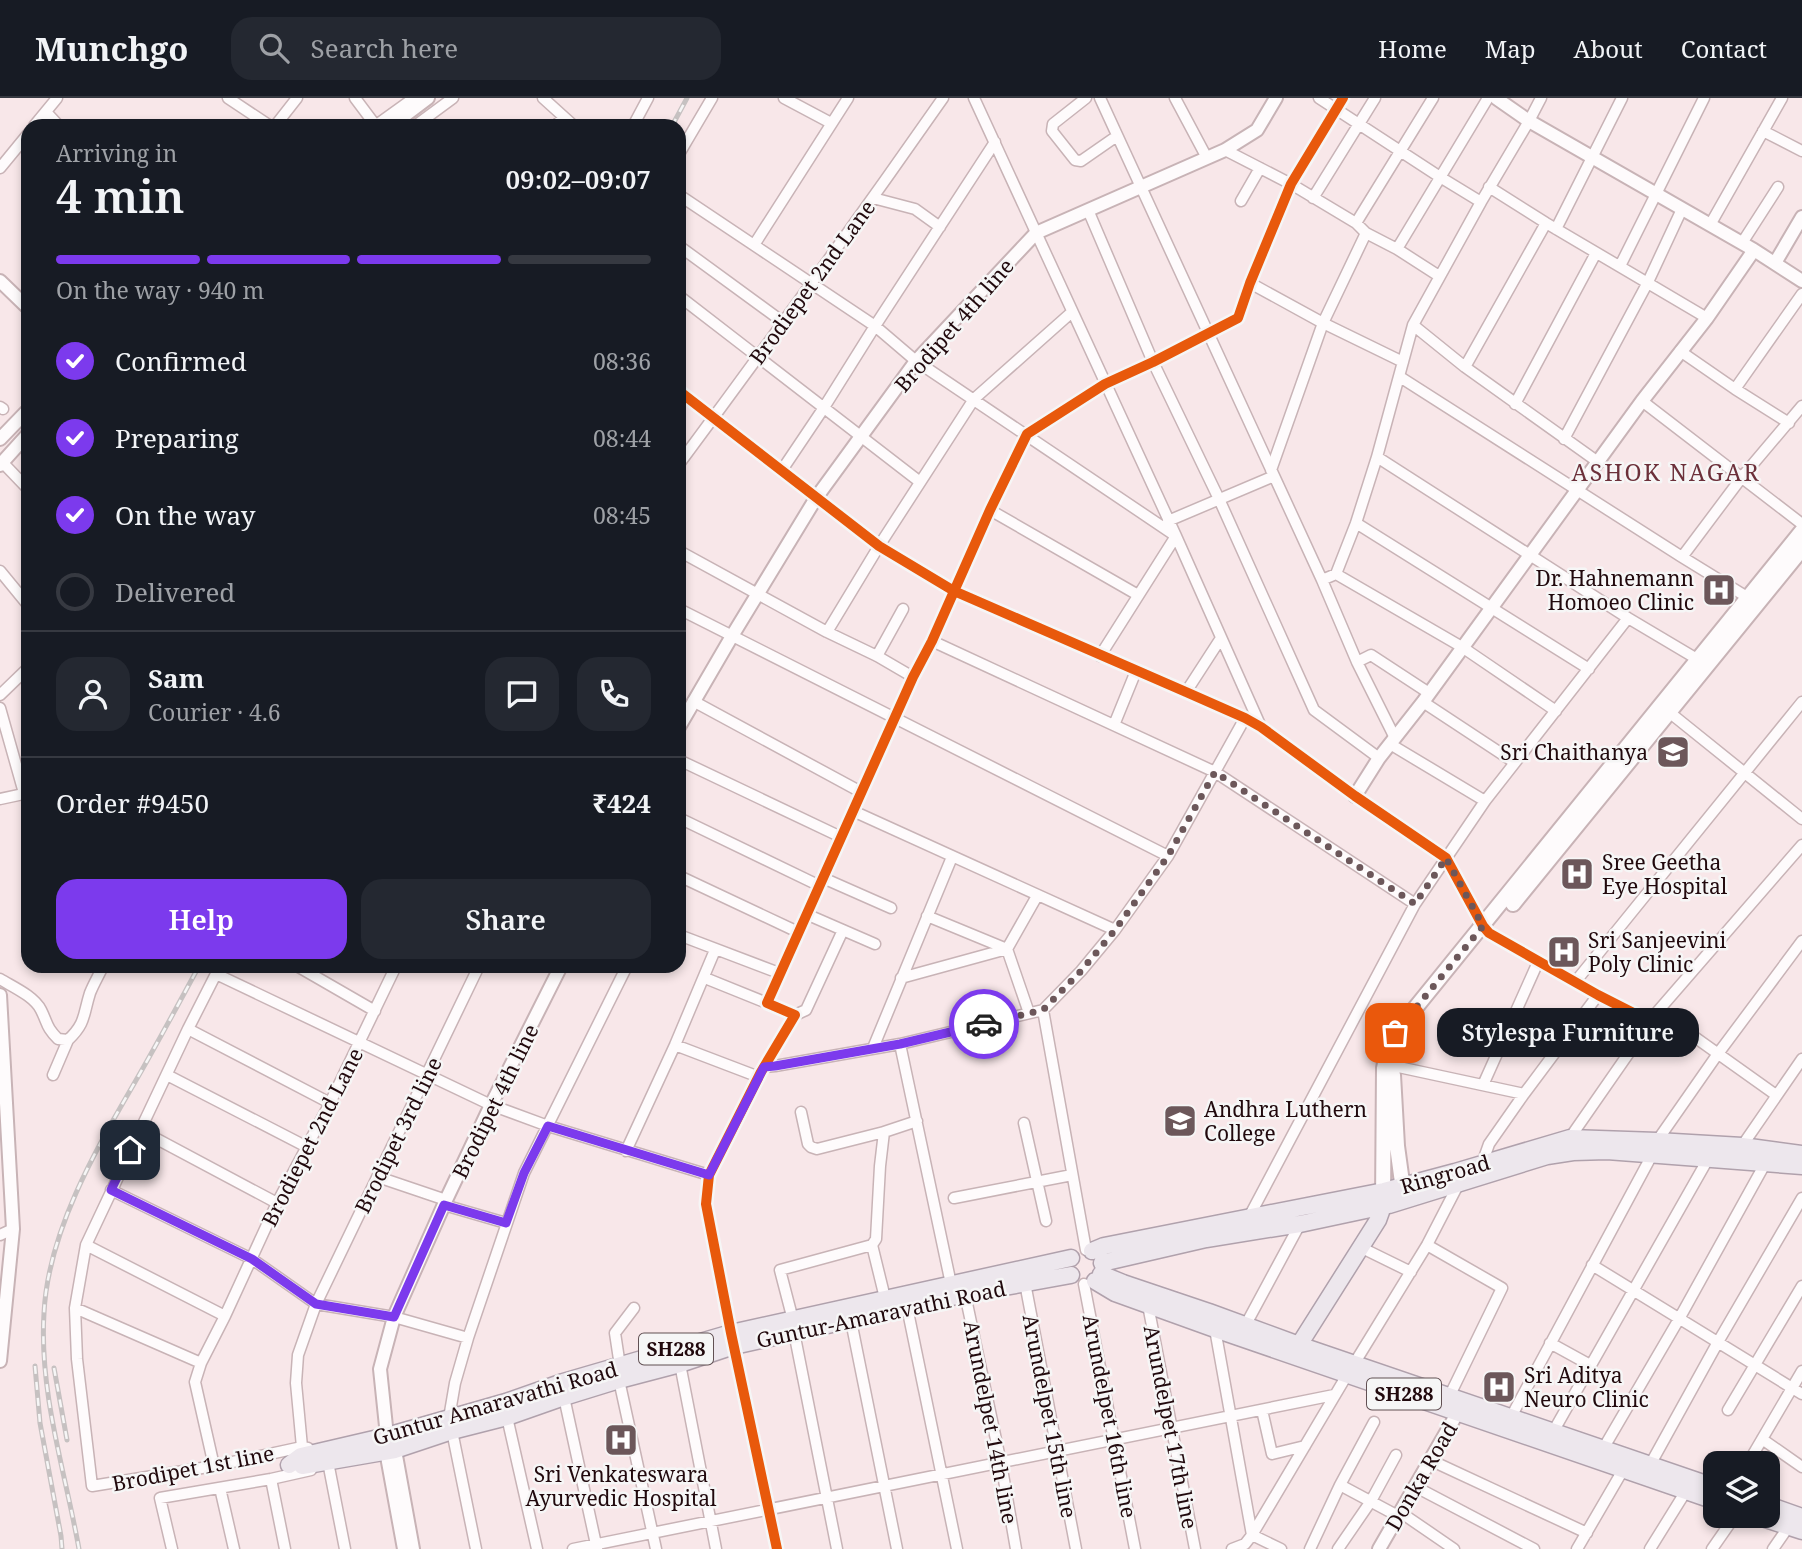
<!DOCTYPE html>
<meta charset="utf-8">
<style>
body{margin:0;font-family:"Noto Serif",serif;background:#242831;color:#f1f3f6;height:100vh;display:flex;flex-direction:column;font-size:26px;white-space:nowrap}
*{box-sizing:border-box;margin:0}
p{font-size:23px;color:#9ea1a6}
.icon{flex:none;width:38px;height:38px;fill:none;stroke:currentColor;stroke-width:2;stroke-linecap:round;stroke-linejoin:round}
.map{position:relative;flex:1;overflow:hidden}
.side{position:absolute;left:21px;top:21px;width:665px;height:854px;display:flex;flex-direction:column;background:#171b24;border-radius:21px;box-shadow:0 4px 10px #0003}
.side>*{flex:none}
.fabs{position:absolute;left:1703px;top:1353px;display:grid;gap:14px}
.fabs a{display:grid;place-items:center;width:77px;height:77px;border-radius:14px;background:#171b24;box-shadow:0 4px 10px #0003;font-size:35px}
.pin{position:absolute;display:grid;place-items:center;width:60px;height:60px;color:#fff;margin:-30px;border-radius:14px;box-shadow:0 4px 10px #0006}
.courier{position:absolute;display:grid;place-items:center;width:70px;height:70px;margin:-35px;border:5px solid #7c3aed;border-radius:50%;background:#fff;color:#222;box-shadow:0 2px 9px #0007}
.bubble{position:absolute;height:49px;border-radius:21px;background:#171b24;box-shadow:0 4px 10px #0003;font-size:23px;font-weight:600;line-height:49px;text-align:center}
.head em{font-style:normal;font-weight:600}
.head div{display:flex;flex-direction:column-reverse}
.head{display:flex;align-items:center;justify-content:space-between;height:119px;padding:0 35px}
h1{font-size:46px;font-weight:600;line-height:52px}
.bar{display:grid;grid-template-columns:repeat(4,1fr);gap:10px 7px;align-content:center;height:84px;padding:0 35px}
.bar i{height:9px;border-radius:5px;background:#363941}
.bar .selected{background:#7c3aed}
.bar p{grid-column:span 4}
.line{display:flex;align-items:center;gap:18px;padding:0 35px;border-top:2px solid #363941}
.line div{flex:1}
.round{display:grid;place-items:center;flex:none;width:74px;height:74px;border-radius:21px;background:#242831}
ol{padding:0 35px;list-style:none}
li{display:flex;align-items:center;gap:21px;height:77px}
li p{margin-inline-start:auto}
li .icon{padding:7px;border-radius:50%;background:#7c3aed;color:#fff;stroke-width:4}
li:last-child{color:#9ea1a6}
li i{width:38px;height:38px;border:4px solid #363941;border-radius:50%}
.action{display:flex;gap:14px;margin-top:auto;padding:14px 35px}
.action a{flex:1;height:80px;border-radius:21px;background:#7c3aed;color:#fff;font-size:28px;font-weight:600;line-height:80px;text-align:center}
.action a+a{background:#242831;color:#f1f3f6}
header{display:flex;align-items:center;gap:42px;box-sizing:border-box;height:98px;padding:0 35px;background:#171b24;border-bottom:2px solid #363941}
header strong{font-size:33px}
nav{display:flex;gap:38px;margin-inline-start:auto;font-size:24px}
.search{width:490px;height:63px;background:#242831;display:flex;align-items:center;gap:18px;box-sizing:border-box;padding:0 24px;border-radius:21px;color:#9ea1a6;font-size:26px}
.map>svg:first-child{display:block}
.lines{fill:none;stroke-linecap:round;stroke-linejoin:round}
.minor-casing{stroke:#c8b3b6;stroke-width:13}
.tertiary-casing{stroke:#c8b3b6;stroke-width:16}
.secondary-casing{stroke:#c8b3b6;stroke-width:18}
.primary-casing{stroke:#b0a1ac;stroke-width:19}
.minor{stroke:#fefbfc;stroke-width:10}
.tertiary{stroke:#fefbfc;stroke-width:12}
.secondary{stroke:#fefbfc;stroke-width:14}
.primary{stroke:#ede7ed;stroke-width:16}
.rail-casing{stroke:#c6c1c1;stroke-width:5}
.rail{stroke:#f6f6f6;stroke-width:2.5;stroke-dasharray:8;stroke-linecap:butt}
.cycleway-casing{stroke:#f6f6f6;stroke-width:15}
.cycleway{stroke:#e8590c;stroke-width:10}
.done{stroke:#6c575a;stroke-width:7;stroke-dasharray:0 12.6}
.route{stroke:#7c3aed;stroke-width:9}
.labels{text-anchor:middle;dominant-baseline:central;stroke-width:5;stroke-linejoin:round;paint-order:stroke}
.shield{fill:#f6f6f6;stroke:#615053;stroke-width:2}
.shield-label{font-size:19px;font-weight:bold;fill:#21090d}
.street-label{font-size:21px;fill:#21090d;stroke:#f6f6f6}
.poi-label{font-size:21px;fill:#21090d;stroke:#f6f6f6;text-anchor:start}
.neighbourhood-label{font-size:23px;letter-spacing:2px;fill:#6c303a;stroke:#f6f6f6}
</style>
<header>
<strong>Munchgo</strong>
<div class="search"><svg class="icon" aria-label="search" viewBox="0 0 24 24"><circle cx="10" cy="10" r="6"/><path d="M15 15l6 6"/></svg>Search here</div>
<nav><a>Home</a><a>Map</a><a>About</a><a>Contact</a></nav>
</header>
<div class="map">
<svg width="1802" height="1451" viewBox="0 0 1802 1451">
<rect width="100%" height="100%" fill="#f8e7e9"/>
<g class="lines">
<defs>
<path id="minor" d="M228,0L270,28
M355,0L376,28
M543,0L574,28
M784,0L831,25
M974,0L1176,438L1261,629
M1086,0L1053,26L1052,33L1075,62L1081,63L1117,38
M1100,0L1322,482L1357,564L1395,640
M1175,0L1207,60
M1319,0L1440,79L1481,104
M46,14L59,28
M34,28L57,0
M275,28L297,0
M375,28L414,0
M415,28L453,0
M555,28L564,19
M633,28L648,0
M1763,33L1802,53
M1225,52L1291,86L1356,125L1366,135L1397,151L1439,178
M679,56L712,0
M0,70L28,36
M1489,89L1546,125L1707,220
M679,97L875,228L916,263L1176,438L1100,558
M873,100L915,111L940,129
M1313,100L1375,0
M1241,103L1260,70
M1088,112L1153,264L1219,401L1314,612L1379,660
M1356,125L1433,0
M1710,127L1782,0
M1556,131L1622,0
M1742,145L1778,89
M754,147L848,0
M679,148L783,224
M1397,151L1488,0
M1620,168L1704,0
M1250,185L1323,225L1403,264
M679,198L920,384
M1413,227L1465,269L1598,364
M1680,253L1735,291L1789,325
M1465,269L1546,125
M1400,279L1682,459L1747,499
M1735,291L1802,196
M679,293L879,448L954,493L1186,594L1245,620L1261,629L1355,698L1446,760L1483,828L1489,835L1598,897L1651,924
M1642,303L1802,426
M1515,306L1596,155
M0,309L3,311
M1564,341L1648,184L1682,111
M1377,359L1628,520L1697,561
M3,365L28,391
M679,366C769,245 857,123 943,0
M782,372L823,311L875,228L995,44
M1271,372L1323,225L1366,135
M990,412L1138,497
M1168,423L1274,378
M1356,425L1589,571
M679,453L827,534L877,558L913,579
M1682,459L1742,379L1802,308
M0,473L28,507
M1336,476L1462,549L1556,613
M1322,482L1336,476L1356,425L1377,359L1413,227L1481,104L1529,23L1541,0
M679,511L1168,758
M827,534L879,448L974,301L1072,214
M932,543L1215,674L1415,806
M877,558L903,511
M1357,564L1371,557L1429,595
M1186,594L1221,540
M0,597L28,570
M693,603L861,694
M1423,604L1514,664
M0,610L24,695
M1669,614L1802,721
M1114,627L1136,573
M1390,646L1485,703
M679,662L841,739
M0,701L28,695
M853,713L1115,832
M679,720L820,788
M679,778L798,834
M823,780L891,810
M806,816L875,846
M679,837L779,875
M220,868L188,931L86,1147L75,1210L77,1261L92,1388L214,1368L302,1349
M297,868L375,913
M216,876L491,1007L548,1028L709,1077
M705,880L767,905
M901,880L1007,851L927,818
M0,881C13,889 34,898 41,912C48,926 46,929 58,941L68,942C86,925 83,917 90,895C94,885 99,877 103,868
M1576,883L1802,604
M1043,912L1086,1152
M1658,913L1776,997
M1029,915L1007,851L1037,798
M795,917L806,912L843,832
M188,931L330,1005
M900,946L951,1186
M675,947L759,979
M873,950L952,759
M1394,968L1524,996
M764,969L775,968L900,946L1043,912L1081,873L1115,832L1168,758L1245,620
M53,977L68,942
M167,977L307,1049
M1483,987L1538,864
M801,1014L808,1046L811,1049L817,1051L884,1034L880,1068L876,1141L872,1147L885,1200
M1024,1025L1046,1123
M140,1032L277,1105
M884,1034L917,1023
M1570,1043L1574,1034L1658,913L1802,747
M1657,1043L1717,957L1802,843
M1742,1048L1802,961
M626,1053L675,947L715,852
M1482,1066L1489,1046L1524,996L1598,897
M378,1079L446,1102
M111,1092L252,1161L316,1206L394,1219L468,1240
M954,1100L1072,1077
M444,1107L506,1125
M1249,1119L1415,806L1485,703L1628,520
M0,1137L13,1131
M86,1147L225,1218
M1427,1147L1502,1190L1449,1299
M1360,1149L1411,1174
M1592,1167L1802,1296
M1025,1185L1076,1451
M1084,1186L1135,1451
M965,1196L1001,1365L1016,1451
M1148,1207L1195,1451
M907,1209L957,1451
M75,1210L201,1265
M850,1218L897,1451
M793,1222L780,1172L872,1147
M1244,1230L1300,1126
M1215,1231L1252,1437L1281,1451
M794,1234L837,1451
M1550,1245L1590,1267
M680,1266L716,1451
M1354,1266L1427,1147L1458,1087
M620,1268L615,1235L634,1210
M619,1282L656,1451
M564,1299L597,1451
M1262,1312L1272,1356L1305,1348
M1728,1312L1802,1188
M507,1319L537,1451
M1511,1319L1652,1057
M449,1320L455,1285L468,1240L524,1075L627,868
M452,1333L476,1451
M1553,1334L1708,1061
M1762,1341L1802,1369
M308,1350L302,1349L296,1285L298,1257L316,1206L479,868
M1603,1351L1679,1221L1766,1064
M1430,1362L1587,1435
M328,1364L345,1451
M1748,1365L1802,1273
M1650,1367L1718,1244L1802,1100
M214,1368L195,1284L201,1265L225,1218L277,1105L330,1005L396,868
M271,1381L285,1451
M1340,1387L1398,1418
M1414,1388L1534,1451
M220,1390L234,1451
M1400,1414L1454,1451
M172,1451L160,1400L271,1381L311,1372
M573,1451L1334,1297
M777,1451L731,1235L706,1106L709,1077L761,974L795,917L767,905L913,579L932,543L990,412L1027,336L1105,286L1153,264L1238,220L1250,185L1291,86L1343,0
M1232,1451L1245,1446L1252,1437L1347,1277
M1310,1451L1340,1387L1374,1324
M1338,1451L1371,1403L1396,1357
M1577,1451L1623,1372
M1650,1451L1686,1393
M1712,1451L1735,1418
M1773,1451L1789,1428"/>
<path id="tertiary" d="M1496,0L1529,23L1754,152L1802,183
M391,28L428,0
M1775,165L1802,119
M0,183L28,210
M0,341L28,312
M0,367L28,336
M679,629L732,538L816,400L916,263L1036,135L1225,52L1257,32L1276,0
M1355,698L1379,660L1423,604L1642,303L1707,220L1754,152
M0,897L13,1131L0,1263
M387,1338L380,1271L394,1219L446,1102L491,1007L561,868
M395,1352L413,1451
M386,1353L404,1451
M1379,1451L1462,1307"/>
<path id="secondary" d="M1513,806L1802,451
M1393,977L1397,1048L1404,1099
M1383,1104L1384,970L1389,945L1395,935L1802,433"/>
<path id="primary" d="M1092,1153L1104,1148L1384,1093L1455,1074L1570,1040L1657,1043L1742,1048L1802,1056
M1102,1165L1206,1141L1300,1126L1389,1107L1547,1058L1573,1054L1607,1053L1802,1068
M1101,1176L1123,1185L1209,1214L1299,1247L1715,1389
M1095,1183L1115,1195L1215,1231L1715,1403
M1299,1247L1378,1122L1383,1108
M289,1367L301,1358L387,1338L506,1304L563,1284L731,1235L1071,1160
M302,1368L395,1352L452,1333L507,1319L564,1299L619,1282L680,1266L734,1248L965,1196L1071,1177
M1768,1407L1802,1419
M1756,1418L1802,1433"/>
</defs>
<!-- minor casing -->
<use href="#minor" class="minor-casing"/>
<!-- tertiary casing -->
<use href="#tertiary" class="tertiary-casing"/>
<!-- secondary casing -->
<use href="#secondary" class="secondary-casing"/>
<!-- primary casing -->
<use href="#primary" class="primary-casing"/>
<!-- minor -->
<use href="#minor" class="minor"/>
<!-- tertiary -->
<use href="#tertiary" class="tertiary"/>
<!-- secondary -->
<use href="#secondary" class="secondary"/>
<!-- primary -->
<use href="#primary" class="primary"/>
<defs>
<path id="rail" d="M672,28L687,0
M35,1268L40,1325L61,1438L62,1451
M54,1270L67,1342
M79,1451C65,1373 39,1295 44,1215C48,1134 95,1053 135,984C157,946 178,907 199,868"/>
</defs>
<!-- rail casing -->
<use href="#rail" class="rail-casing"/>
<!-- rail -->
<use href="#rail" class="rail"/>
<defs>
<path id="cycleway" d="M679,293L879,448L954,493L1186,594L1245,620L1261,629L1355,698L1446,760L1483,828L1489,835L1598,897L1651,924
M777,1451L731,1235L706,1106L709,1077L761,974L795,917L767,905L913,579L932,543L990,412L1027,336L1105,286L1153,264L1238,220L1250,185L1291,86L1343,0"/>
</defs>
<!-- cycleway casing -->
<use href="#cycleway" class="cycleway-casing"/>
<!-- cycleway -->
<use href="#cycleway" class="cycleway"/>
</g>
<g class="lines">
<!-- done -->
<path class="done" d="M984,926L1043,912L1081,873L1115,832L1168,758L1215,674L1415,806L1446,760L1483,828L1395,935"/>
<!-- route -->
<path class="route" d="M130,1052L111,1092L252,1161L316,1206L394,1219L444,1107L506,1125L524,1075L548,1028L709,1077L764,969L775,968L900,946L984,926"/>
</g>
<!-- icons -->
<defs>
<symbol id="hospital-square" viewBox="-11 -11 22 22"><rect x="-9" y="-9" width="18" height="18" rx="4" fill="#6c575a" stroke="#f6f6f6"/><path d="M-5-5h3v3.5h4V-5h3V5h-3V1.5h-4V5h-3Z" fill="#fff"/></symbol>
<symbol id="university-square" viewBox="-11 -11 22 22"><rect x="-9" y="-9" width="18" height="18" rx="4" fill="#6c575a" stroke="#f6f6f6"/><path d="M0-5L7-2L0 1L-7-2ZM-4 1L0 2.5L4 1V4Q0 6-4 4Z" fill="#fff"/></symbol>
</defs>
<g fill-rule="evenodd">
<use href="#hospital-square" x="1700" y="473" width="38" height="38"/>
<use href="#university-square" x="1654" y="635" width="38" height="38"/>
<use href="#hospital-square" x="1558" y="757" width="38" height="38"/>
<use href="#hospital-square" x="1545" y="835" width="38" height="38"/>
<use href="#university-square" x="1161" y="1004" width="38" height="38"/>
<use href="#hospital-square" x="1480" y="1270" width="38" height="38"/>
<use href="#hospital-square" x="602" y="1323" width="38" height="38"/>
</g>
<g class="labels">
<!-- shield labels -->
<g class="shield">
<rect x="639" y="1235.5" width="74" height="31" rx="5"/>
<rect x="1367" y="1280.5" width="74" height="31" rx="5"/>
</g>
<g class="shield-label">
<text x="676" y="1251">SH288</text>
<text x="1404" y="1296">SH288</text>
</g>
<!-- street labels -->
<g class="street-label">
<text transform="translate(812 184) rotate(-54)">Brodiepet 2nd Lane</text>
<text transform="translate(954 227) rotate(-49)">Brodipet 4th line</text>
<text transform="translate(495 1003) rotate(-64)">Brodipet 4th line</text>
<text transform="translate(398 1037) rotate(-64)">Brodipet 3rd line</text>
<text transform="translate(312 1039) rotate(-63)">Brodiepet 2nd Lane</text>
<text transform="translate(1445 1076) rotate(-16)">Ringroad</text>
<text transform="translate(881 1216) rotate(-12)">Guntur-Amaravathi Road</text>
<text transform="translate(495 1305) rotate(-16)">Guntur Amaravathi Road</text>
<text transform="translate(1050 1318) rotate(79)">Arundelpet 15th line</text>
<text transform="translate(1110 1318) rotate(79)">Arundelpet 16th line</text>
<text transform="translate(991 1324) rotate(79)">Arundelpet 14th line</text>
<text transform="translate(1171 1329) rotate(79)">Arundelpet 17th line</text>
<text transform="translate(193 1370) rotate(-11)">Brodipet 1st line</text>
<text transform="translate(1421 1378) rotate(-60)">Donka Road</text>
</g>
<!-- poi labels -->
<g class="poi-label">
<text x="1694" y="480" text-anchor="end">Dr. Hahnemann<tspan x="1694" dy="24">Homoeo Clinic</tspan></text>
<text x="1648" y="654" text-anchor="end">Sri Chaithanya</text>
<text x="1602" y="764">Sree Geetha<tspan x="1602" dy="24">Eye Hospital</tspan></text>
<text x="1588" y="842">Sri Sanjeevini<tspan x="1588" dy="24">Poly Clinic</tspan></text>
<text x="1204" y="1011">Andhra Luthern<tspan x="1204" dy="24">College</tspan></text>
<text x="1524" y="1277">Sri Aditya<tspan x="1524" dy="24">Neuro Clinic</tspan></text>
<text x="621" y="1376" text-anchor="middle">Sri Venkateswara<tspan x="621" dy="24">Ayurvedic Hospital</tspan></text>
</g>
<!-- neighbourhood labels -->
<g class="neighbourhood-label">
<text x="1666" y="374">ASHOK NAGAR</text>
</g>
</g>
</svg>
<div class="fabs">
<a><svg class="icon" aria-label="layers" viewBox="0 0 24 24"><path d="M12 4l9 5-9 5-9-5zM3 14l9 5 9-5"/></svg></a>
</div>
<div class="pin" style="left:1395px;top:935px;background:#ea580c"><svg class="icon" aria-label="bag" viewBox="0 0 24 24"><path d="M5 8h14l-1 12H6zM9 8a3 3 0 0 1 6 0"/></svg></div>
<div class="pin" style="left:130px;top:1052px;background:#1f2937"><svg class="icon" aria-label="home" viewBox="0 0 24 24"><path d="M3 11l9-7 9 7M6 9v11h12V9"/></svg></div>
<div class="courier" style="left:984px;top:926px"><svg class="icon" aria-label="car" viewBox="0 0 24 24"><path d="M5 17H2v-5l4-1 3-4h7l3 4 3 1v5h-3M9 17h6M6 11h13"/><circle cx="7" cy="17" r="2"/><circle cx="17" cy="17" r="2"/></svg></div>
<div class="bubble" style="left:1437px;top:910px;width:262px">Stylespa Furniture</div>
<section class="side">
<div class="head"><div><h1>4 min</h1><p>Arriving in</p></div><em>09:02–09:07</em></div>
<div class="bar"><i class="selected"></i><i class="selected"></i><i class="selected"></i><i></i><p>On the way · 940 m</p></div>
<ol>
<li><svg class="icon" aria-label="check" viewBox="0 0 24 24"><path d="M5 12l5 5 9-10"/></svg>Confirmed<p>08:36</p></li>
<li><svg class="icon" aria-label="check" viewBox="0 0 24 24"><path d="M5 12l5 5 9-10"/></svg>Preparing<p>08:44</p></li>
<li><svg class="icon" aria-label="check" viewBox="0 0 24 24"><path d="M5 12l5 5 9-10"/></svg>On the way<p>08:45</p></li>
<li><i></i>Delivered</li>
</ol>
<div class="line" style="height:126px"><a class="round"><svg class="icon" aria-label="person" viewBox="0 0 24 24"><circle cx="12" cy="8" r="4"/><path d="M4 21q1-7 8-7t8 7"/></svg></a><div><b>Sam</b><p>Courier · 4.6</p></div><a class="round"><svg class="icon" aria-label="chat" viewBox="0 0 24 24"><path d="M4 5h16v11H9l-5 4z"/></svg></a><a class="round"><svg class="icon" aria-label="phone" viewBox="0 0 24 24"><path d="M5 4h4l2 5-3 2q2 4 5 5l2-3 5 2v4C11 20 4 13 5 4z"/></svg></a></div>
<div class="line" style="height:91px"><div>Order #9450</div><b>₹424</b></div>
<div class="action"><a>Help</a><a>Share</a></div>
</section>
</div>
